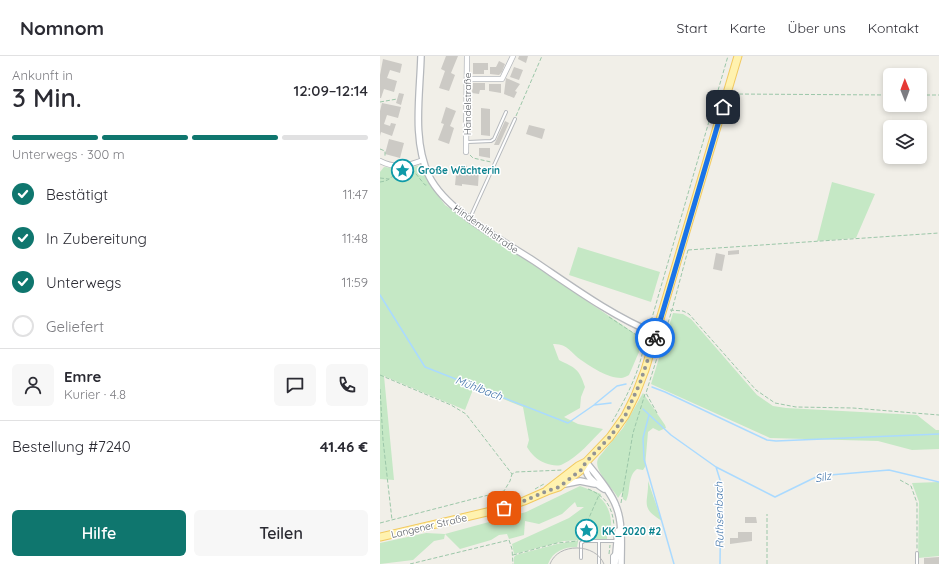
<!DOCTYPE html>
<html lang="de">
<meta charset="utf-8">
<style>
body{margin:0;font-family:Quicksand,sans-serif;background:#f7f7f7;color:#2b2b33;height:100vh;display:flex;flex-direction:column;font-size:15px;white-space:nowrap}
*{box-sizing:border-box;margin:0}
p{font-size:13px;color:#7c7c81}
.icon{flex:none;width:22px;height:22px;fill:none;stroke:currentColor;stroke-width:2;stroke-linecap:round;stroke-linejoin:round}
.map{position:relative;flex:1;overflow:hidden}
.panel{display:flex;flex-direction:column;background:#fff;width:380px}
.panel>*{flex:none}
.needle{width:26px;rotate:359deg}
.controls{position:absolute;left:503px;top:12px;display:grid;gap:8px}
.controls a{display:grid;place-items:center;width:44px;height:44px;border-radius:6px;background:#fff;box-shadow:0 2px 6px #0003;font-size:20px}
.pin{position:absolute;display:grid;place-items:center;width:34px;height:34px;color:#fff;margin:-17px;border-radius:8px;box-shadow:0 2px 6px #0006}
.courier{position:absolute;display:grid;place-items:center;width:40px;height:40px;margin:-20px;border:3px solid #1a73e8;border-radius:50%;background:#fff;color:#222;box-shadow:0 1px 5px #0007}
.overview em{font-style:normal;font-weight:600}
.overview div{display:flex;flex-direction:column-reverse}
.overview{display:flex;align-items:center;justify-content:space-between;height:68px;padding:0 12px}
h1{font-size:26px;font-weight:600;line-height:30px}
.bar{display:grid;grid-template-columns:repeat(4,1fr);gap:6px 4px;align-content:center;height:48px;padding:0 12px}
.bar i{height:5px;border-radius:3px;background:#e1e1e2}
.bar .on{background:#0f766e}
.bar p{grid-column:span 4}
.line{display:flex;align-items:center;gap:10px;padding:0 12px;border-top:1px solid #e1e1e2}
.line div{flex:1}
.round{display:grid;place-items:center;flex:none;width:42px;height:42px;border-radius:6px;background:#f7f7f7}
ol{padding:0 12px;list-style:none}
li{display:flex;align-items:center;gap:12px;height:44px}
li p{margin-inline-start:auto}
li .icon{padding:4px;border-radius:50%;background:#0f766e;color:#fff;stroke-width:4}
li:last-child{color:#7c7c81}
li i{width:22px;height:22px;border:2px solid #e1e1e2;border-radius:50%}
.button{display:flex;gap:8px;margin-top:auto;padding:8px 12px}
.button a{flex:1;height:46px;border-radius:6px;background:#0f766e;color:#fff;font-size:16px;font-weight:600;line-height:46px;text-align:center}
.button a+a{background:#f7f7f7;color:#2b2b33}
header{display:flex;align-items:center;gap:24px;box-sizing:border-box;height:56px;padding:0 20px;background:#fff;border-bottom:1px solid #e1e1e2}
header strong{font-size:19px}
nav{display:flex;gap:22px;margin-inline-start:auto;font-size:14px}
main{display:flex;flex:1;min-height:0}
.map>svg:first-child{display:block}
.green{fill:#c5e8c5}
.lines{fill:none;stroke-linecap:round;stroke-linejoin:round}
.stream{stroke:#aadaff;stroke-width:1.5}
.building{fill:#cccac5}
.service-casing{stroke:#b5b8bc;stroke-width:4}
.minor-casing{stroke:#b5b8bc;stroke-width:6}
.tertiary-casing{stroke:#b5b8bc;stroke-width:8}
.primary-casing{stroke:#f2c960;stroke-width:9}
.path{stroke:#9cc7a9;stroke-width:1;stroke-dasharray:4 2;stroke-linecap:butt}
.service{stroke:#fff;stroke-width:2}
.minor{stroke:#fff;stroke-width:4.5}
.tertiary{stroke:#fff;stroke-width:5.5}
.primary{stroke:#fff2af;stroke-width:7}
.tram{stroke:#b6b7b8;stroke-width:1}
.done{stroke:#929495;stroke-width:4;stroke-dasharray:0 7.2}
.route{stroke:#1a73e8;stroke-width:5}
.labels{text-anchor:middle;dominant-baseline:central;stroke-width:3;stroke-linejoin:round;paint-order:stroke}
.street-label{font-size:10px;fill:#5f6368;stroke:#fff}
.culture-label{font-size:10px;font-weight:bold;fill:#0d838f;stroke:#fff;text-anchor:start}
.water-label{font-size:11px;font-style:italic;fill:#4174aa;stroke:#fff}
</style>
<header>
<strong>Nomnom</strong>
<nav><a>Start</a><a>Karte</a><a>Über uns</a><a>Kontakt</a></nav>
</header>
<main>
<section class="panel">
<div class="overview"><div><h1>3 Min.</h1><p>Ankunft in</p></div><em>12:09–12:14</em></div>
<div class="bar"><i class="on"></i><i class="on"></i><i class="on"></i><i></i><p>Unterwegs · 300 m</p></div>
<ol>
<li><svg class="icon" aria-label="check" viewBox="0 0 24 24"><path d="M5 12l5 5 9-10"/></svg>Bestätigt<p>11:47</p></li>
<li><svg class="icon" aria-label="check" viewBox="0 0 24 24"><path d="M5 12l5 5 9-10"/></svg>In Zubereitung<p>11:48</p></li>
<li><svg class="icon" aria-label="check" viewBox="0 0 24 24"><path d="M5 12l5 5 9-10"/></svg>Unterwegs<p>11:59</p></li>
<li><i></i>Geliefert</li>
</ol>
<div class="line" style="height:72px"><a class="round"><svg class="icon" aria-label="person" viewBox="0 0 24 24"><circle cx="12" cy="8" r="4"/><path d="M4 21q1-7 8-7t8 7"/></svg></a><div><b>Emre</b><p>Kurier · 4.8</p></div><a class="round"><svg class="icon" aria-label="chat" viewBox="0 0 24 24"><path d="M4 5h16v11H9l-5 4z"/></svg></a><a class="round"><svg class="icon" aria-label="phone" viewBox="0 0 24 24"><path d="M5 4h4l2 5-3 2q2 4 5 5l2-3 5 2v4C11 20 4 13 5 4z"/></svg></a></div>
<div class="line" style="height:52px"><div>Bestellung #7240</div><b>41.46 €</b></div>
<div class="button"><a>Hilfe</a><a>Teilen</a></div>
</section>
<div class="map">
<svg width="559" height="508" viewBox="0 0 559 508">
<rect width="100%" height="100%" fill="#f1efe8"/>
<!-- green -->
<path class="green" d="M40,109L49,127L65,149L260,281L259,296L249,319C247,320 243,322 241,322C228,322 211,311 201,304C191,297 187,287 173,288L179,304C195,312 199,312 205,331L201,341L200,352L184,361L198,368L223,373C211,385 198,401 183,408C178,411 171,409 165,407C157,404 151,398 147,391L149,384L143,351L94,331L85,354L4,320L14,424L0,423V116L4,111L26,113Z
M452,126L495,138L476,182L437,185Z
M198,191L280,216L271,246L189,219Z
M293,257L303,258L311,263L377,339L393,350L406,352L537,359L556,374H559V393L532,394L498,385L390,382L271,328Z
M263,337L285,369L286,372L279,375L273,372L268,376L265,411L263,414L257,413C247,420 251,436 246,445L243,443L242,436L238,442C231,429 211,413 219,401L243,372Z
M268,425L282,465C259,451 269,447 268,425Z
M559,426V500L538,502L539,446L532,427Z
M200,430L221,438L220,442C230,450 232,464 231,476L227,479V483L184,485L134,498L132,488L189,462L204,451H197L195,446L182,458L159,468L145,465L144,479L129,483L127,478L119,479L111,484L80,493L65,478L64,483L54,485L33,504L0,508V487L46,477L65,478L146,456Z
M197,485L198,486L197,491C184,491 173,495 168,508H134V501L136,499L177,488Z"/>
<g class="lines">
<!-- stream -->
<path class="stream" d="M0,239L45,311L188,367L214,349L231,347
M272,331L285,336L387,384L396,385L559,378
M215,348L237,330L246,328
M263,353L291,379L336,411L395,441L438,420L509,414L559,426
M269,359L263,382L264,403L294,508
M336,411L341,427L340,508"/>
</g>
<!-- building -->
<path class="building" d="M66,0H78L71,17L75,19L69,35L59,32L65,15L61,13Z
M139,0H148L146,7L138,3Z
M3,3L22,8L20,17L10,14L7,22L17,25L14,36L4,33L1,42H0V19Z
M119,5L125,8L122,16L119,19L110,18V11H116Z
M93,7H108V14H104V18H93Z
M134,11L143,14L139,24L130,21Z
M126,22L140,28L135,35L137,36L134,42L124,38Z
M93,27H105V34H100L99,38L92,37Z
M109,28H121V37L109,35Z
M19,37L24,38L21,49L16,47Z
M2,47L21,51L18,62L7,59L4,68L10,70L11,67L16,68L12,80L1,76L0,80V55Z
M66,51L76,55L70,70L74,72L69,88L58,84L64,68L61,67Z
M101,52L110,53V80L101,79Z
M125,65L129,67L119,89H114Z
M149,69L165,73L162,83L146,78Z
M9,83L24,87L20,102L5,98Z
M99,92H110V102L99,100Z
M80,109L87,110L86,117L90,116L91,113L99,114L98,130L82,128V130L75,129L76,119H78Z
M359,194V198L348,199V195Z
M336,197L345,199L342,215L333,213Z
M365,461H376L377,467H365Z
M358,476H372V485L350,488V482H358Z
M559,501V508H544V502Z"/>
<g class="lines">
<defs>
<path id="service" d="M88,86L111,85L114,83L126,56
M90,162L135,63
M219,485V508
M201,502V487L204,485H236
M232,508V500L235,497
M537,508V497"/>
<path id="minor" d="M87,23H122L133,0
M86,96L87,0
M0,105C15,113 28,110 43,104"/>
<path id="tertiary" d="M41,0C40,39 32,84 49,120C66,155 122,184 154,205C194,232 232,260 276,278
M206,406C216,419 230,434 236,450C243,467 241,489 241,508
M206,407C204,421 214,426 224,433
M185,428L200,425L215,428
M235,508L238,475"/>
<path id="primary" d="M167,434L198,410L206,406
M0,481L124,452L144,445L167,435L179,431L201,414L206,406L230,381L245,360L255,340L265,314L358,0"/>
</defs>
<!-- service casing -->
<use href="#service" class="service-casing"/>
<!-- minor casing -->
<use href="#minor" class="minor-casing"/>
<!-- tertiary casing -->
<use href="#tertiary" class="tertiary-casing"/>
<!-- primary casing -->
<use href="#primary" class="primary-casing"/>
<!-- path -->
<path class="path" d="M353,38L510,39
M540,39H559
M0,46L17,43
M136,60L162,0
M0,93L5,95V101
M90,99L93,102L111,106
M32,113L45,129H47
M0,122L9,123
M0,126C8,125 13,122 16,114
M308,194L559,177
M290,254L303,255L309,258L376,334L395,347L416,351L473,352L559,359
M229,261L261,282
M266,268L267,265L272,262L280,234L348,0
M0,319L71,349L86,358L132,418L136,416L183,414
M0,333L3,384L12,464
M277,357L266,337L292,254L308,194
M232,366C245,344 258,319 263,294C264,288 261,284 263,279
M520,424L531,430L537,447V494
M155,433L164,428
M208,433C226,440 233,452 234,471
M241,447L253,377L265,338
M0,467L124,435L130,425L132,418
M207,472L208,464L219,439
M229,498L230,489
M133,499L177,487L198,485
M30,508L129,484L132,493L133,508
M387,508V458"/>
<!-- service -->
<use href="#service" class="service"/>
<!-- minor -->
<use href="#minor" class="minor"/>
<!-- tertiary -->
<use href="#tertiary" class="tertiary"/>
<!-- primary -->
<use href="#primary" class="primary"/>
<!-- tram -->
<path class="tram" d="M170,508C178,486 216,487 224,508"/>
</g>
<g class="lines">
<!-- done -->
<path class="done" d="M124,452L144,445L167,435L179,431L201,414L206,406L230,381L245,360L260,327L275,282"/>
<!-- route -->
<path class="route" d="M275,282L343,51"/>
</g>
<!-- icons -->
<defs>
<symbol id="sight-ring" viewBox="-11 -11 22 22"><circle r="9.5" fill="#fff" stroke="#0f9aa8" stroke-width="1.5"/><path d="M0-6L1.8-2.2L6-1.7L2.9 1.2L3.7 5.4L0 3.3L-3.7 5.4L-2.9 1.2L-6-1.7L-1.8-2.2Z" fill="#0f9aa8"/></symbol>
</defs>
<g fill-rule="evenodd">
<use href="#sight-ring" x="10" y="102" width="25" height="25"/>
<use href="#sight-ring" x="194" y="462" width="25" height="25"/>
</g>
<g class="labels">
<!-- street labels -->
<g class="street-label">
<text transform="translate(87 48) rotate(-90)">Händelstraße</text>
<text transform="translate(106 173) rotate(35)">Hindemithstraße</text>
<text transform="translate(49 470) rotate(-13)">Langener Straße</text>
</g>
<!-- culture labels -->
<g class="culture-label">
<text x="38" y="114">Große Wächterin</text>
<text x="222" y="475">KK_2020 #2</text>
</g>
<!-- water labels -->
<g class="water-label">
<text transform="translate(99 332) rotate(21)">Mühlbach</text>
<text transform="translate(443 421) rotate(-11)">Silz</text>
<text transform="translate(339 459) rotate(-91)">Ruthsenbach</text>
</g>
</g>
</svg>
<div class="controls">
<a><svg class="needle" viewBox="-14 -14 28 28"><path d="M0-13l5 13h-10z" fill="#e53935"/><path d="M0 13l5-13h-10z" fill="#7c7c81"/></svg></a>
<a><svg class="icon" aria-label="layers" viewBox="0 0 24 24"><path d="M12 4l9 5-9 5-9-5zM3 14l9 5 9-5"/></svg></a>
</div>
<div class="pin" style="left:124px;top:452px;background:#ea580c"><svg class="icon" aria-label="bag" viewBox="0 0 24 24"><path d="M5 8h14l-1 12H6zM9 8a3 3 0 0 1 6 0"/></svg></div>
<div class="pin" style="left:343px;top:51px;background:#1f2937"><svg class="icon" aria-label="home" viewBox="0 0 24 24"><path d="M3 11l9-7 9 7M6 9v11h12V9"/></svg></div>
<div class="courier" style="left:275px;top:282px"><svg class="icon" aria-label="bike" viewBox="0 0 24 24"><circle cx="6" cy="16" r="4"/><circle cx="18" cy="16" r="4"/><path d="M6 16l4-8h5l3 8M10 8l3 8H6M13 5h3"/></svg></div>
</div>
</main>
